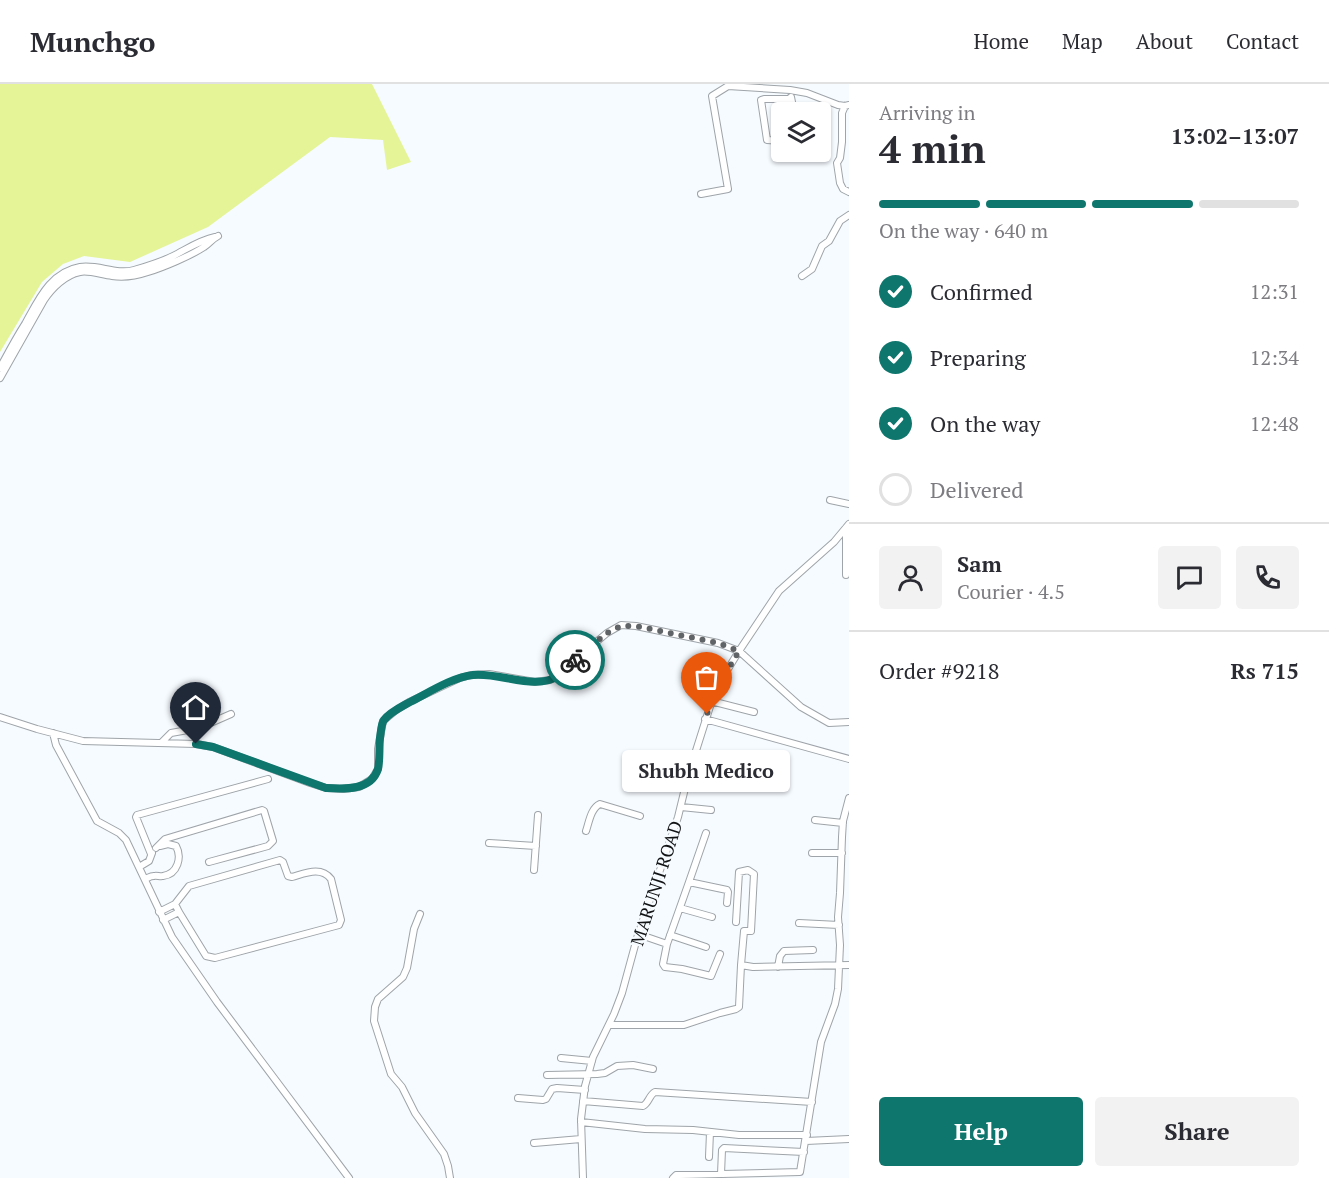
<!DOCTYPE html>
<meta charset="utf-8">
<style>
body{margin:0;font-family:"PT Serif",serif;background:#f2f2f3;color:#2b2b33;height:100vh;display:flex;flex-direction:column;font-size:22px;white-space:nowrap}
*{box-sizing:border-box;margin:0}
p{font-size:20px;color:#7c7c81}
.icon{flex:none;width:33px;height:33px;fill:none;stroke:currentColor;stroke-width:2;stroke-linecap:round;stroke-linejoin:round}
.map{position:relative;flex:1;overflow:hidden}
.side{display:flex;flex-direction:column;background:#fff;width:480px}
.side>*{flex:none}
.tools{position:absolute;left:771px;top:18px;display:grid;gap:12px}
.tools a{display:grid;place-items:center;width:60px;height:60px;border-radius:6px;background:#fff;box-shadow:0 2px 4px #0004;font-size:30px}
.pin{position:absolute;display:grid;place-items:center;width:51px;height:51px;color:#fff;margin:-62px -26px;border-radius:50% 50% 50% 0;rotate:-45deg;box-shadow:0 0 6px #0007}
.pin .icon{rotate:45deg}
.courier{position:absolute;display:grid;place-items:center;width:60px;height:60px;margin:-30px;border:4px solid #0f766e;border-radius:50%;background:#fff;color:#222;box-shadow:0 2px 8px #0007}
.bubble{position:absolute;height:42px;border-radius:6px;background:#fff;box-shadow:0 2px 4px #0004;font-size:20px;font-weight:600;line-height:42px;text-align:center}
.headline em{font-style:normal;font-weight:600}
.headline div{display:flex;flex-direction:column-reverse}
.headline{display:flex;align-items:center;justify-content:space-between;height:102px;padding:0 30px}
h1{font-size:39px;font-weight:600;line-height:45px}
.bar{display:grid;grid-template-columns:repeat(4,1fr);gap:9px 6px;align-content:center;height:72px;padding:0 30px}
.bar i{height:8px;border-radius:4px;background:#e1e1e2}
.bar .active{background:#0f766e}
.bar p{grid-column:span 4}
.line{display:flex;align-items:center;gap:15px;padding:0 30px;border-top:2px solid #e1e1e2}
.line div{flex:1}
.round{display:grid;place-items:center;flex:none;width:63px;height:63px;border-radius:6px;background:#f2f2f3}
ol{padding:0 30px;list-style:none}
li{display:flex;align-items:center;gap:18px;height:66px}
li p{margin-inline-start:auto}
li .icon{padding:6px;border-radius:50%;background:#0f766e;color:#fff;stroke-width:4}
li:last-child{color:#7c7c81}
li i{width:33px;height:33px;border:3px solid #e1e1e2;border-radius:50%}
.button{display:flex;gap:12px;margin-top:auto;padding:12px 30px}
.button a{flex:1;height:69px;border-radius:6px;background:#0f766e;color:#fff;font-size:24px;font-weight:600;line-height:69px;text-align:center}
.button a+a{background:#f2f2f3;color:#2b2b33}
header{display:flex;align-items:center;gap:36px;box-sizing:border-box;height:84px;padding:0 30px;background:#fff;border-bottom:2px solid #e1e1e2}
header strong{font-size:28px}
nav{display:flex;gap:33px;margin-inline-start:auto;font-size:21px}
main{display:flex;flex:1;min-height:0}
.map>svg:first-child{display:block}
.green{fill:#e5f496}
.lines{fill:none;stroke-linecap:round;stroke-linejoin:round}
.minor-casing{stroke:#9ea4a9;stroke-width:8}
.minor{stroke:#fff;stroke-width:6}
.done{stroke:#616466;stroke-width:6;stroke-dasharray:0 10.8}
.route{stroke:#0f766e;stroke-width:8}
.labels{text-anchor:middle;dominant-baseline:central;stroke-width:4.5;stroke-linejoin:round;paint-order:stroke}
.street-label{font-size:18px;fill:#111314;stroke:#f6fbff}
</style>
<header>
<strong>Munchgo</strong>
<nav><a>Home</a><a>Map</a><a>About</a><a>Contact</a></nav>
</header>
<main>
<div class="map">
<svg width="849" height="1094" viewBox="0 0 849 1094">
<rect width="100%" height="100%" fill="#f6fbff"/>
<!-- green -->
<path class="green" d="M0,0H372L411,78L387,86L383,56L330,53L208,143L130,178L84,172L63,180L42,198L0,268Z"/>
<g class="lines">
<defs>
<path id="minor" d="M791,13L794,28
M845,22L842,29V58L840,74L837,79L840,99L843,105L849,108
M782,57L767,56L761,16L764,15H791
M701,110L728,105L712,12L728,2L790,6L807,9L838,21L845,22L849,21
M802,192L812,185L822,162L829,157L840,137L849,131
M0,284C8,269 16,254 25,240C38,217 50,188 80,183C98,180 116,191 134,186C148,182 161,178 173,172C187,165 200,156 215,153
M0,294L44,216C52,204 65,191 80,188C89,186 102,191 112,192C124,194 136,192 148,188C164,183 190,172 204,163C209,160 212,155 218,152
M830,416L849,420
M846,491V444
M711,617L754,628
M0,633L37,645L83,657L196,660L213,663L310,699L326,704L343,705L359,703L372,695L378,685V665L383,637L395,627L409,618L460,594L471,591L489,590L535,598L550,596L563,588L583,569L607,549L621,541L636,542L718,559L739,567L801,623L829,639L849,638
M705,635L849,675
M53,649L56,661L97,737L119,749L126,756L172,853L217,918L349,1094
M162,658L171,649L199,644L231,630
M681,723L711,726
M815,736L843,739
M586,747C589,738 591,724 600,720L640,732
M489,759L536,762
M156,764L165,755L262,726L264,727L273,757L268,762L209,778
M812,769H842
M151,770L136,733L137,731L268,695
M280,776L283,778L288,792L292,793C306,789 321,782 331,795L341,836L339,841L215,874L206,872L179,828L175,820L189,802Z
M139,783L149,777L152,769
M534,786L538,731
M145,795C148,794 150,792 154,792C157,791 160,793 163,792C178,790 182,773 176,762L168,760L160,762
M689,798L706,749
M680,824L712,833
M159,828L175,820
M420,830L414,845L407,884L403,893L378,915L375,923L374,937L391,990L402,1003L415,1029L444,1070L448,1082L450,1094
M163,836L179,828
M736,838L739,788L748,786L754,790L751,847H744L741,881
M799,839L839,841
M638,850L667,860L663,880L665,883L682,885L711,892L720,870
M670,851L706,863
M667,860L689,798L727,806L728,808L727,819
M778,883L780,872L784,867L813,866
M609,941H684L720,929L736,925L739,923L741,881L753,883L849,881
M561,974L592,977
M547,991L597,990L605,989L617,982L633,981L653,985
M518,1014L543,1016L546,1015L552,1005L557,1004L585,1006
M583,1017L643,1022C649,1019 649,1011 655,1008L812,1018
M581,1038L645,1045L693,1046L739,1051H807
M806,1057L849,1055
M534,1059L581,1055
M709,1073L710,1048
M721,1090L722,1066L724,1064L804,1068
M583,1094L581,1035L585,1002L593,973L614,930L622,909L637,854L678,733L688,692L713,613L720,598L739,567L779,507L834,458L849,440
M673,1094L676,1091H680L800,1088L821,958L835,920L838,905L840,861L838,833L840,809L842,753L843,737L849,714"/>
</defs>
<!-- minor casing -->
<use href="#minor" class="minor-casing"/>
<!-- minor -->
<use href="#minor" class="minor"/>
</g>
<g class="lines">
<!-- done -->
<path class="done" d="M575,576L607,549L621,542H636L718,559L739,567L718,602L707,630"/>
<!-- route -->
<path class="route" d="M196,660L213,663L326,704C344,705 371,707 378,685C380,678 379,663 380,654C381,648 381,640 384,636C390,628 401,623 410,618C428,609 453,593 473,591C500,588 535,607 558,592C564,588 569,581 575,576"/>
</g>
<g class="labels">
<!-- street labels -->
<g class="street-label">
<text transform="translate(656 799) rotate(-72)">MARUNJI ROAD</text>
</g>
</g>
</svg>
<div class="tools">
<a><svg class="icon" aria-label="layers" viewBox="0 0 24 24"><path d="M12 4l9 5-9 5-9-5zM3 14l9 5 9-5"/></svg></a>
</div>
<div class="pin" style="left:707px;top:630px;background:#ea580c"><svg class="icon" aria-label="bag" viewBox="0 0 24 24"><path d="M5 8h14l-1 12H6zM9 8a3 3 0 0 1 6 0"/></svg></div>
<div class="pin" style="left:196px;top:660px;background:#1f2937"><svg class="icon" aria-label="home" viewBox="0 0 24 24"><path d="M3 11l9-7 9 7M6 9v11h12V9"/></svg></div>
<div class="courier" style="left:575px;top:576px"><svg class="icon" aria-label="bike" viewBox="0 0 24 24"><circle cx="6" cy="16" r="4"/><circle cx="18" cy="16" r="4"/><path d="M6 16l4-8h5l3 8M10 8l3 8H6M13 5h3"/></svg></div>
<div class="bubble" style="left:622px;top:666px;width:168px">Shubh Medico</div>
</div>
<section class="side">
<div class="headline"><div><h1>4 min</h1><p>Arriving in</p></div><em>13:02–13:07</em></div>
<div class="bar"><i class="active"></i><i class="active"></i><i class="active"></i><i></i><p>On the way · 640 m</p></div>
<ol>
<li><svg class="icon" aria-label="check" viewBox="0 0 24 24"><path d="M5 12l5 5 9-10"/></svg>Confirmed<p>12:31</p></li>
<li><svg class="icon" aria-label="check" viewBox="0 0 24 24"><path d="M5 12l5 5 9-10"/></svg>Preparing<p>12:34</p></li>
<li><svg class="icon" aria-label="check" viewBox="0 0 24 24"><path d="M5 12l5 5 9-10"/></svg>On the way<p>12:48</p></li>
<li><i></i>Delivered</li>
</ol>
<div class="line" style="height:108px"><a class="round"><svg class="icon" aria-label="person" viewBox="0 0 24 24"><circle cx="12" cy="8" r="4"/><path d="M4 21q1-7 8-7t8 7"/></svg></a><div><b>Sam</b><p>Courier · 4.5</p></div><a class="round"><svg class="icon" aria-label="chat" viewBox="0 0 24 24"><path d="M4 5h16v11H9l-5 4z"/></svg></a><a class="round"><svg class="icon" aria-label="phone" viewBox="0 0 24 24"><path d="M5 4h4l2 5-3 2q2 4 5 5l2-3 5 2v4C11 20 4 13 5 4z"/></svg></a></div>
<div class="line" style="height:78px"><div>Order #9218</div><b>Rs 715</b></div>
<div class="button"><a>Help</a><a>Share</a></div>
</section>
</main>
